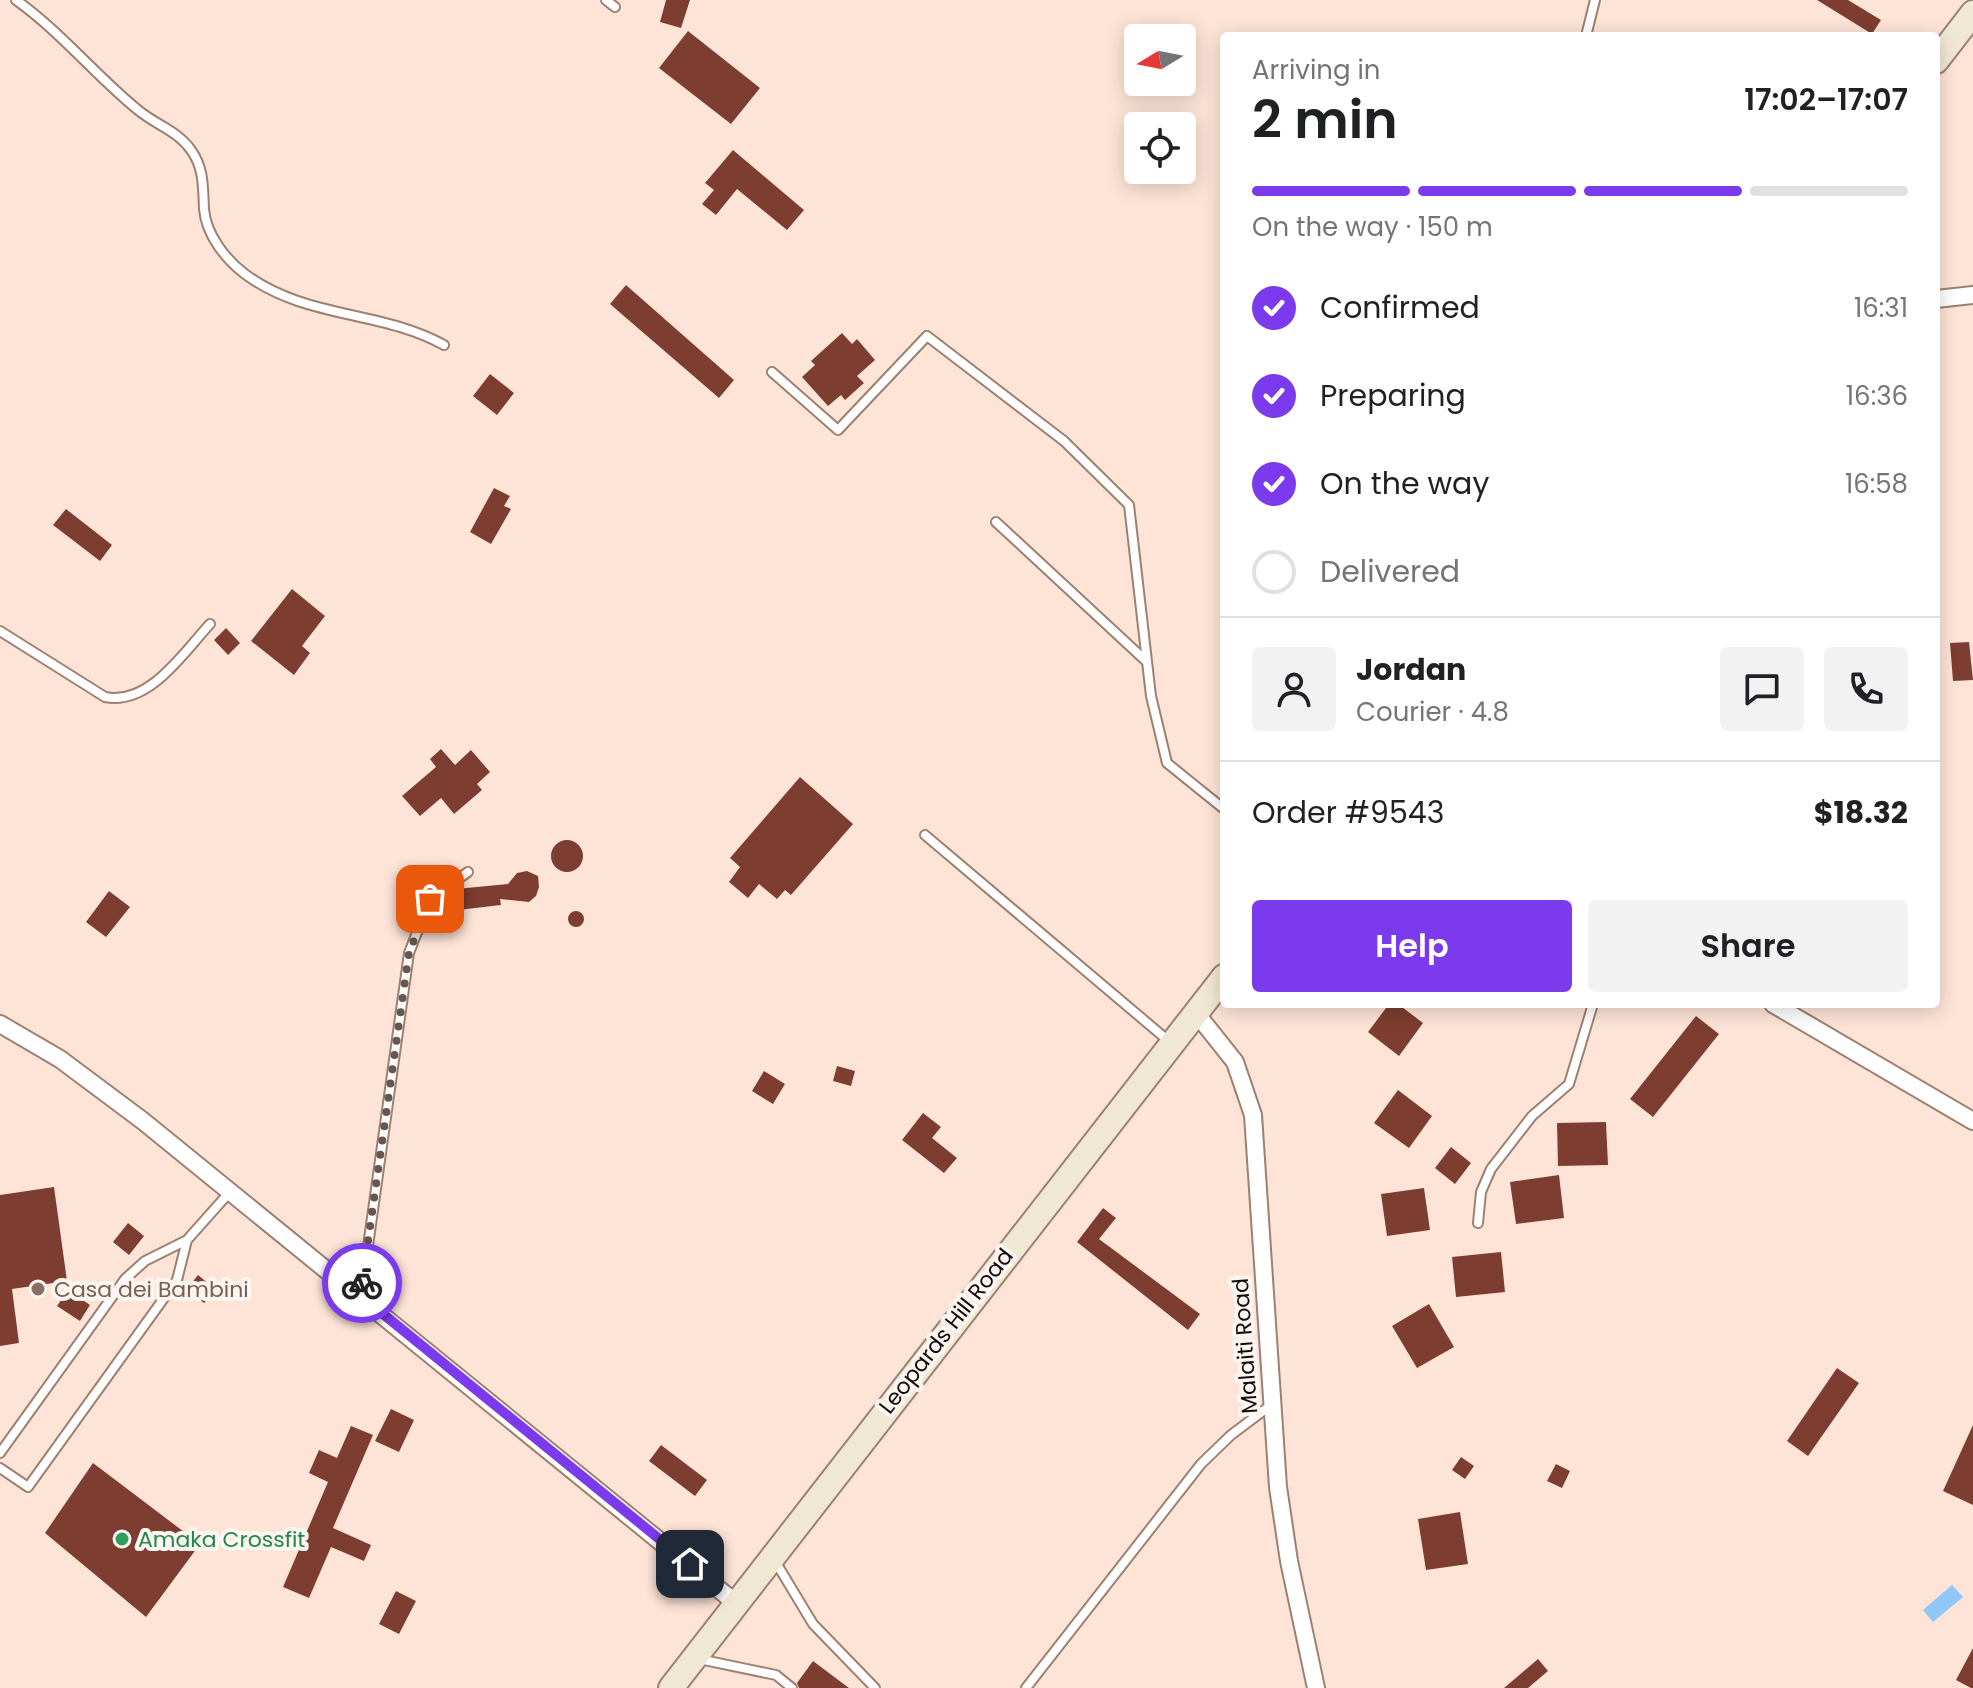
<!DOCTYPE html>
<meta charset="utf-8">
<style>
body{margin:0;font-family:Poppins,sans-serif;background:#f2f2f2;color:#202124;height:100vh;display:flex;flex-direction:column;font-size:30px;white-space:nowrap}
*{box-sizing:border-box;margin:0}
p{font-size:26px;color:#757577}
.icon{flex:none;width:44px;height:44px;fill:none;stroke:currentColor;stroke-width:2;stroke-linecap:round;stroke-linejoin:round}
.map{position:relative;flex:1;overflow:hidden}
.details{position:absolute;left:1220px;top:32px;width:720px;height:976px;display:flex;flex-direction:column;background:#fff;border-radius:8px;box-shadow:0 4px 20px #0003}
.details>*{flex:none}
.needle{width:52px;rotate:260deg}
.buttons{position:absolute;left:1124px;top:24px;display:grid;gap:16px}
.buttons a{display:grid;place-items:center;width:72px;height:72px;border-radius:8px;background:#fff;box-shadow:0 4px 20px #0003;font-size:40px}
.pin{position:absolute;display:grid;place-items:center;width:68px;height:68px;color:#fff;margin:-34px;border-radius:16px;box-shadow:0 4px 12px #0006}
.courier{position:absolute;display:grid;place-items:center;width:80px;height:80px;margin:-40px;border:6px solid #7c3aed;border-radius:50%;background:#fff;color:#222;box-shadow:0 2px 10px #0007}
.headline em{font-style:normal;font-weight:600}
.headline div{display:flex;flex-direction:column-reverse}
.headline{display:flex;align-items:center;justify-content:space-between;height:136px;padding:0 32px}
h1{font-size:52px;font-weight:600;line-height:60px}
.bar{display:grid;grid-template-columns:repeat(4,1fr);gap:12px 8px;align-content:center;height:96px;padding:0 32px}
.bar i{height:10px;border-radius:6px;background:#e0e0e0}
.bar .on{background:#7c3aed}
.bar p{grid-column:span 4}
.line{display:flex;align-items:center;gap:20px;padding:0 32px;border-top:2px solid #e0e0e0}
.line div{flex:1}
.round{display:grid;place-items:center;flex:none;width:84px;height:84px;border-radius:8px;background:#f2f2f2}
ol{padding:0 32px;list-style:none}
li{display:flex;align-items:center;gap:24px;height:88px}
li p{margin-inline-start:auto}
li .icon{padding:8px;border-radius:50%;background:#7c3aed;color:#fff;stroke-width:4}
li:last-child{color:#757577}
li i{width:44px;height:44px;border:4px solid #e0e0e0;border-radius:50%}
.action{display:flex;gap:16px;margin-top:auto;padding:16px 32px}
.action a{flex:1;height:92px;border-radius:8px;background:#7c3aed;color:#fff;font-size:32px;font-weight:600;line-height:92px;text-align:center}
.action a+a{background:#f2f2f2;color:#202124}
.map>svg:first-child{display:block}
.water{fill:#8fc7f9}
.building{fill:#7d3e31}
.lines{fill:none;stroke-linecap:round;stroke-linejoin:round}
.lane-casing{stroke:#9d8071;stroke-width:12}
.street-casing{stroke:#9d8071;stroke-width:20}
.secondary-casing{stroke:#9d8071;stroke-width:28}
.lane{stroke:#fff;stroke-width:8}
.street{stroke:#fff;stroke-width:16}
.secondary{stroke:#f1e8d4;stroke-width:24}
.done{stroke:#67574f;stroke-width:8;stroke-dasharray:0 14.4}
.route{stroke:#7c3aed;stroke-width:10}
.education-dot{fill:#8d6e63;stroke:#fcf6f2;stroke-width:3}
.leisure-dot{fill:#2e9e5b;stroke:#fcf6f2;stroke-width:3}
.labels{text-anchor:middle;dominant-baseline:central;stroke-width:8;stroke-linejoin:round;paint-order:stroke}
.education-label{font-size:22px;fill:#785e54;stroke:#fcf6f2;text-anchor:start}
.street-label{font-size:22px;fill:#150b06;stroke:#fcf6f2}
.leisure-label{font-size:22px;fill:#27864d;stroke:#fcf6f2;text-anchor:start}
</style>
<div class="map">
<svg width="1973" height="1688" viewBox="0 0 1973 1688">
<rect width="100%" height="100%" fill="#fee4d7"/>
<!-- water -->
<path class="water" d="M1952,1585L1963,1597L1933,1622L1923,1610Z"/>
<!-- building -->
<path class="building" d="M666,0H690L681,28L660,22Z
M1817,0H1848L1881,20L1872,34Z
M688,31L760,88L731,124L659,68Z
M733,150L804,210L787,230L737,189L716,215L702,204L714,190L705,183Z
M626,285L734,380L719,398L610,304Z
M842,333L852,344L857,339L875,360L857,376L864,383L845,400L841,395L828,406L802,377L815,365L811,361Z
M490,374L514,393L497,415L473,396Z
M494,488L510,496L504,506L511,509L491,544L470,532Z
M66,509L112,545L100,561L53,525Z
M292,589L325,616L302,646L310,653L294,675L251,641Z
M226,628L240,643L228,655L214,640Z
M1969,642L1973,680L1953,681L1950,643Z
M441,749L455,765L471,750L490,772L477,784L482,790L454,814L441,798L420,816L402,796L436,767L430,759Z
M800,777L853,824L791,895L785,890L777,899L759,884L748,898L729,882L740,867L730,858Z
M551 856a16 16 0 1 1 32 0a16 16 0 1 1-32 0Z
M527,871L538,876L539,887L536,896L529,902L500,899L501,905L458,910L456,889L508,884L517,873Z
M109,891L130,907L106,937L86,922Z
M568 919a8 8 0 1 1 16 0a8 8 0 1 1-16 0Z
M1389,1004H1398L1423,1023L1399,1056L1368,1032Z
M1696,1016L1719,1034L1653,1117L1630,1099Z
M837,1066L855,1071L851,1086L833,1081Z
M764,1071L785,1084L773,1104L752,1091Z
M1398,1090L1432,1116L1409,1148L1374,1123Z
M923,1113L941,1127L932,1138L957,1158L944,1173L902,1140Z
M1606,1122L1608,1165L1558,1166L1557,1123Z
M1451,1147L1471,1163L1455,1184L1435,1168Z
M1559,1175L1564,1218L1516,1224L1510,1182Z
M54,1187L67,1281L12,1289L19,1343L0,1346V1195Z
M1424,1188L1430,1230L1387,1236L1381,1194Z
M1103,1208L1116,1218L1099,1239L1200,1314L1188,1330L1077,1242Z
M128,1223L144,1236L129,1255L113,1242Z
M1501,1252L1505,1292L1456,1297L1452,1257Z
M198,1275L216,1290L204,1303L187,1289Z
M68,1290L90,1305L80,1321L57,1306Z
M1429,1304L1454,1347L1417,1368L1392,1326Z
M1837,1368L1859,1383L1808,1456L1787,1441Z
M391,1409L414,1420L399,1452L375,1441Z
M1973,1425V1505L1943,1491Z
M351,1426L373,1435L333,1528L371,1545L364,1561L331,1547L309,1598L283,1587L328,1482L309,1473L319,1450L337,1458Z
M661,1445L707,1480L695,1496L649,1461Z
M1461,1457L1474,1466L1465,1479L1452,1470Z
M93,1463L200,1544L146,1617L45,1533Z
M1556,1464L1570,1471L1562,1488L1547,1481Z
M1460,1512L1468,1564L1426,1570L1418,1519Z
M396,1591L416,1601L399,1634L379,1624Z
M1973,1648V1688H1971L1956,1680Z
M1538,1659L1548,1671L1528,1688H1504Z
M813,1661L849,1688H799L797,1683Z"/>
<g class="lines">
<defs>
<path id="lane" d="M16,0C61,32 96,76 138,110C156,125 178,131 191,150C204,168 203,187 204,209C206,234 225,259 245,274C305,319 381,310 444,345
M606,0L615,7
M1586,36L1595,0
M772,372L838,430L927,336L1064,441L1129,505L1151,696L1167,763L1224,809
M996,522L1146,661
M0,631L105,697C149,706 183,653 210,624
M925,835L1171,1043
M1478,1223L1481,1192L1491,1169L1532,1116L1569,1084L1593,1004
M361,1296L409,953L430,899L468,872
M0,1453L125,1279L145,1261L187,1240
M0,1468L28,1487L177,1280L187,1240L228,1194
M775,1561L813,1624L875,1688
M699,1659L776,1675L792,1688
M1026,1688L1201,1464L1231,1435L1271,1405"/>
<path id="street" d="M1936,299L1973,295
M1773,1004L1973,1121
M1196,1013L1235,1062L1253,1115L1278,1487L1289,1561L1316,1688
M0,1024L60,1059L143,1121L737,1604"/>
<path id="secondary" d="M1936,61L1973,13
M671,1688L1224,977"/>
</defs>
<!-- lane casing -->
<use href="#lane" class="lane-casing"/>
<!-- street casing -->
<use href="#street" class="street-casing"/>
<!-- secondary casing -->
<use href="#secondary" class="secondary-casing"/>
<!-- lane -->
<use href="#lane" class="lane"/>
<!-- street -->
<use href="#street" class="street"/>
<!-- secondary -->
<use href="#secondary" class="secondary"/>
</g>
<g class="lines">
<!-- done -->
<path class="done" d="M362,1283L409,953L430,899"/>
<!-- route -->
<path class="route" d="M362,1283L361,1296L690,1564"/>
</g>
<!-- markers -->
<circle class="education-dot" cx="38" cy="1289" r="8"/>
<circle class="leisure-dot" cx="122" cy="1539" r="8"/>
<g class="labels">
<!-- education labels -->
<g class="education-label">
<text x="54" y="1289">Casa dei Bambini</text>
</g>
<!-- street labels -->
<g class="street-label">
<text transform="translate(946 1331) rotate(-52)">Leopards Hill Road</text>
<text transform="translate(1245 1346) rotate(-94)">Malaiti Road</text>
</g>
<!-- leisure labels -->
<g class="leisure-label">
<text x="138" y="1539">Amaka Crossfit</text>
</g>
</g>
</svg>
<div class="buttons">
<a><svg class="needle" viewBox="-14 -14 28 28"><path d="M0-13l5 13h-10z" fill="#e53935"/><path d="M0 13l5-13h-10z" fill="#757577"/></svg></a>
<a><svg class="icon" aria-label="locate" viewBox="0 0 24 24"><circle cx="12" cy="12" r="6"/><path d="M12 2v4M12 18v4M2 12h4M18 12h4"/></svg></a>
</div>
<div class="pin" style="left:430px;top:899px;background:#ea580c"><svg class="icon" aria-label="bag" viewBox="0 0 24 24"><path d="M5 8h14l-1 12H6zM9 8a3 3 0 0 1 6 0"/></svg></div>
<div class="pin" style="left:690px;top:1564px;background:#1f2937"><svg class="icon" aria-label="home" viewBox="0 0 24 24"><path d="M3 11l9-7 9 7M6 9v11h12V9"/></svg></div>
<div class="courier" style="left:362px;top:1283px"><svg class="icon" aria-label="bike" viewBox="0 0 24 24"><circle cx="6" cy="16" r="4"/><circle cx="18" cy="16" r="4"/><path d="M6 16l4-8h5l3 8M10 8l3 8H6M13 5h3"/></svg></div>
<section class="details">
<div class="headline"><div><h1>2 min</h1><p>Arriving in</p></div><em>17:02–17:07</em></div>
<div class="bar"><i class="on"></i><i class="on"></i><i class="on"></i><i></i><p>On the way · 150 m</p></div>
<ol>
<li><svg class="icon" aria-label="check" viewBox="0 0 24 24"><path d="M5 12l5 5 9-10"/></svg>Confirmed<p>16:31</p></li>
<li><svg class="icon" aria-label="check" viewBox="0 0 24 24"><path d="M5 12l5 5 9-10"/></svg>Preparing<p>16:36</p></li>
<li><svg class="icon" aria-label="check" viewBox="0 0 24 24"><path d="M5 12l5 5 9-10"/></svg>On the way<p>16:58</p></li>
<li><i></i>Delivered</li>
</ol>
<div class="line" style="height:144px"><a class="round"><svg class="icon" aria-label="person" viewBox="0 0 24 24"><circle cx="12" cy="8" r="4"/><path d="M4 21q1-7 8-7t8 7"/></svg></a><div><b>Jordan</b><p>Courier · 4.8</p></div><a class="round"><svg class="icon" aria-label="chat" viewBox="0 0 24 24"><path d="M4 5h16v11H9l-5 4z"/></svg></a><a class="round"><svg class="icon" aria-label="phone" viewBox="0 0 24 24"><path d="M5 4h4l2 5-3 2q2 4 5 5l2-3 5 2v4C11 20 4 13 5 4z"/></svg></a></div>
<div class="line" style="height:104px"><div>Order #9543</div><b>$18.32</b></div>
<div class="action"><a>Help</a><a>Share</a></div>
</section>
</div>
